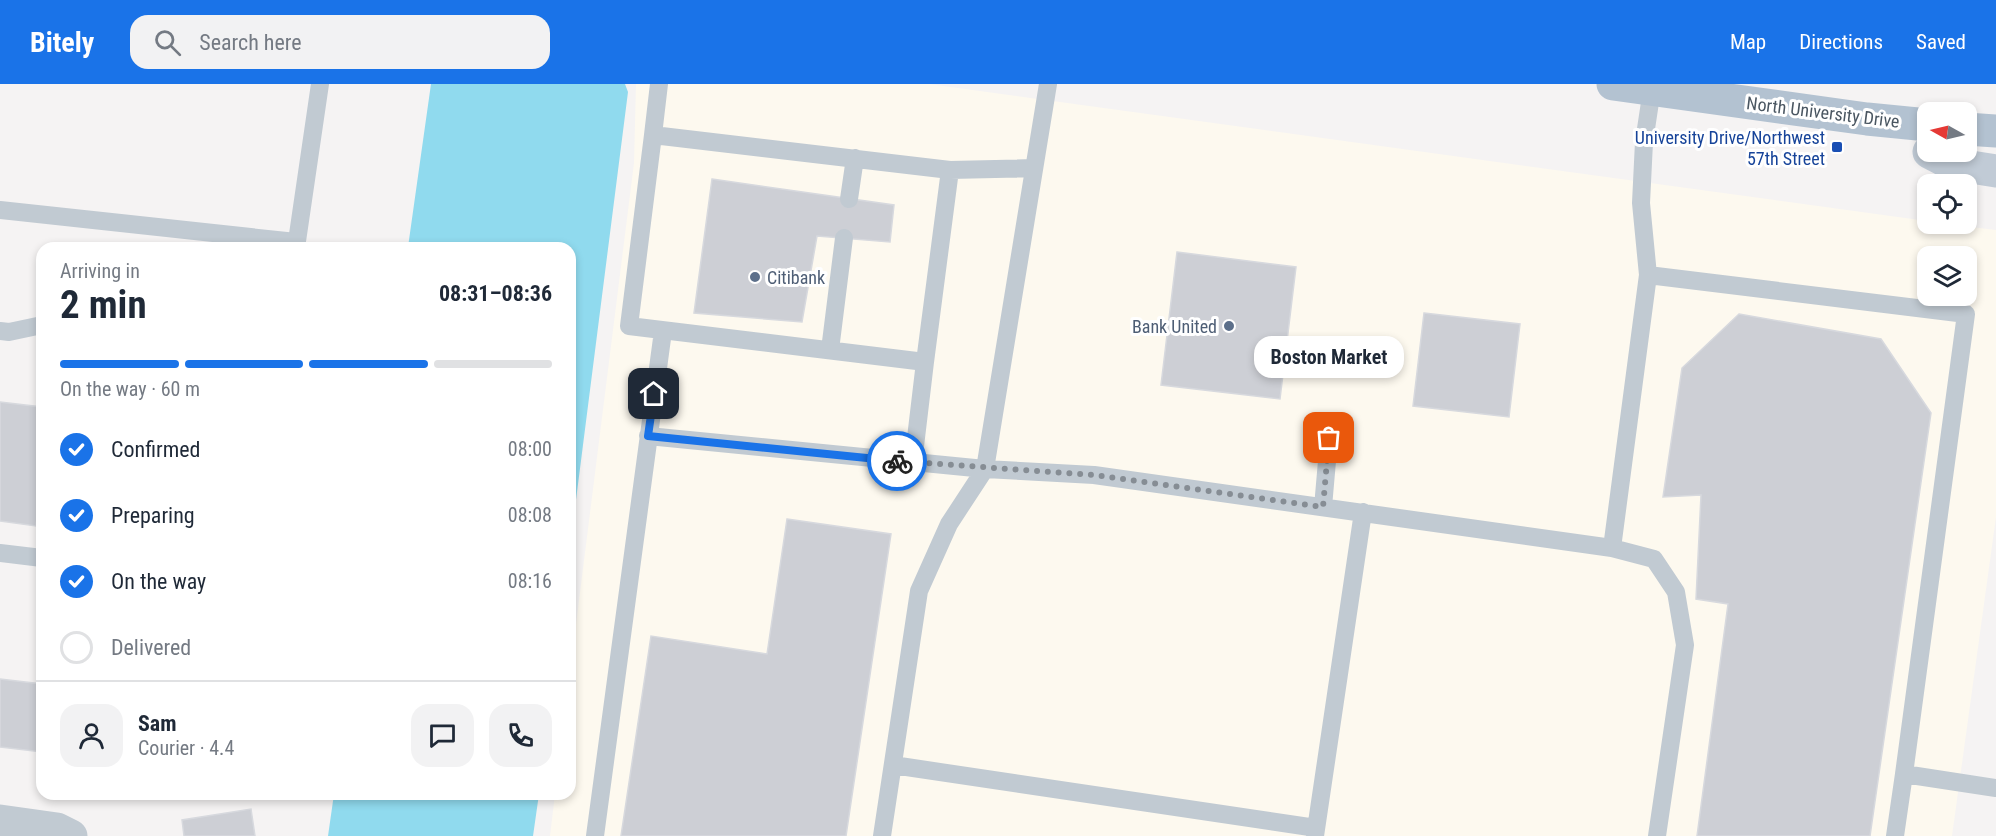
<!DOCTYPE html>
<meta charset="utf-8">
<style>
body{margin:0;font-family:"Roboto Condensed",sans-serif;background:#f2f2f3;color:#1f2937;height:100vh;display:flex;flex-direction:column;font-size:22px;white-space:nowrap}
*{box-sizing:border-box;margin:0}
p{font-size:20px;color:#747a83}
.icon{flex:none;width:33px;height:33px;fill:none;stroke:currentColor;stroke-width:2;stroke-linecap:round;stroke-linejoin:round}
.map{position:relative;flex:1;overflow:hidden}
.drawer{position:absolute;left:36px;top:158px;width:540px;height:558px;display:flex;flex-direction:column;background:#fff;border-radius:18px;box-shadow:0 3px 9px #0003}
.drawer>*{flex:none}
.needle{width:39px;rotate:278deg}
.buttons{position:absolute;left:1917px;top:18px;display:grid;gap:12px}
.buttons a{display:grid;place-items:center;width:60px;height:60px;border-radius:12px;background:#fff;box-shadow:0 3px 9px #0003;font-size:30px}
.pin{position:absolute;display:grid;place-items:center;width:51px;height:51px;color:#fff;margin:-26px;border-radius:12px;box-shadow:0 3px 9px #0006}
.courier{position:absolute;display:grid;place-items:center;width:60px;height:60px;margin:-30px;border:4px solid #1a73e8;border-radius:50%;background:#fff;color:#222;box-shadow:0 2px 8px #0007}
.bubble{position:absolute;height:42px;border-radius:18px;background:#fff;box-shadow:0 3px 9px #0003;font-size:20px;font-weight:700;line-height:42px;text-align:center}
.overview em{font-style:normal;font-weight:700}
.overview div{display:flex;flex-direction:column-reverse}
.overview{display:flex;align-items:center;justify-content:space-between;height:102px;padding:0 24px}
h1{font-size:39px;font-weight:700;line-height:45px}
.bar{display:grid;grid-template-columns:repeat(4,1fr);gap:9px 6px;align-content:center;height:72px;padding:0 24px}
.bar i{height:8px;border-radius:4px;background:#e0e1e3}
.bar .selected{background:#1a73e8}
.bar p{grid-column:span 4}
.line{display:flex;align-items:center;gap:15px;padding:0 24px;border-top:2px solid #e0e1e3}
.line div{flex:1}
.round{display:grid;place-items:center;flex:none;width:63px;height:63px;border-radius:18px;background:#f2f2f3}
ol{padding:0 24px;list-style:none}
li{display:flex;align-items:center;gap:18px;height:66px}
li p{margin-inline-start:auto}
li .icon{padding:6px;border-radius:50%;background:#1a73e8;color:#fff;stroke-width:4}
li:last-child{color:#747a83}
li i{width:33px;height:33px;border:3px solid #e0e1e3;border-radius:50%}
header{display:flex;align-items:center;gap:36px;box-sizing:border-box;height:84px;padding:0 30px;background:#1a73e8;color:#fff}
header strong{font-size:28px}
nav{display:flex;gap:33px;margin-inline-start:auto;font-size:21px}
.search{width:420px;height:54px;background:#f2f2f3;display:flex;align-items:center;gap:15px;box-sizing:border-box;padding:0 21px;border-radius:18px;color:#747a83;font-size:22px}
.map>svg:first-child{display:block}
.commercial{fill:#fdf9ef;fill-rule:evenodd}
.water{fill:#90daee}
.building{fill:#cdcfd5;stroke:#d7d9de;stroke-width:1.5}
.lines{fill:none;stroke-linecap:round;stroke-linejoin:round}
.lane{stroke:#c1cad2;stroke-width:18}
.street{stroke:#c1cad2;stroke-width:33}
.secondary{stroke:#c1cbd6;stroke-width:33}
.primary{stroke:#b3c2d1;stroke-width:33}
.done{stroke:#868d94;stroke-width:6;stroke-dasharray:0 10.8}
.route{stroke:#1a73e8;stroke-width:8}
.transit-dot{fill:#1a4fb4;stroke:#fff;stroke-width:2}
.service-dot{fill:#5c6f8a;stroke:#fff;stroke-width:2}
.labels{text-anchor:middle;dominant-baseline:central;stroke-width:6;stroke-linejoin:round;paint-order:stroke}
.street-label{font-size:18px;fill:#4a5661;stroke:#fff}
.transit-label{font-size:18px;fill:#164399;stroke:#fff;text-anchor:end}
.service-label{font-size:18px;fill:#4e5e75;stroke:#fff;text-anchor:start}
</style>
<header>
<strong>Bitely</strong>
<div class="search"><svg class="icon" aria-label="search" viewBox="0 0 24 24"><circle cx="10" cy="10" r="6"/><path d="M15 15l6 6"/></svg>Search here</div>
<nav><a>Map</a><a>Directions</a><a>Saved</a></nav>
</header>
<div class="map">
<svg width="1996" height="752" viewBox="0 0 1996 752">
<rect width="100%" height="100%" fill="#f5f3f3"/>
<!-- commercial -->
<path class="commercial" d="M636,0H929L1927,137L1928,140H1947L1996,146V433L1952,752H550L555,710H570V588L634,79ZM1928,172H1966V212H1928Z"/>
<!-- water -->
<path class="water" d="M431,0H625L628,8L570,463V164L408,163Z
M334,710H539L533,752H328Z"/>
<!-- building -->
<path class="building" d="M712,95L894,121L890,158L817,152L802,238L694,229Z
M1177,168L1296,183L1280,315L1161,301Z
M1424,229L1520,240L1509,333L1413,322Z
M1739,230L1881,255L1931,329L1870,752H1697L1728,520L1696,515L1701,411L1663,413L1682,284Z
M0,318L42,323V393L36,442L0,437Z
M787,435L891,450L846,752H621L651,552L767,570Z
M0,595L42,600V668L0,663Z
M251,725L255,752H184L182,736Z"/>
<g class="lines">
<!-- lane -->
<path class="lane" d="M659,0L653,51L950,86
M653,51L629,242L925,278L950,86L1034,84
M849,115L855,74
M0,126L296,158
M296,164L320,0
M1648,191L1966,230L1904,690L1996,704
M0,247L9,248L42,241
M830,266L844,154
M648,352L985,385L1048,0
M913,379L925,278
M1323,423L1329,354
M1612,464L1648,191L1641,119L1644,58L1652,5
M0,469L42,474
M893,681L1316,744
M595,752L663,247
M882,752L919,507L949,440L985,385L1094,391L1612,464L1654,475L1676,508L1685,561L1657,752
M1315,752L1363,428
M1895,752L1904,690"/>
<!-- street -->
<path class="street" d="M0,737L57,745L71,752"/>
<!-- secondary -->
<path class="secondary" d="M1929,68L1952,80L1996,87"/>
<!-- primary -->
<path class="primary" d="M1613,0L1867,35L1928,41
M1966,45L1996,47"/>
</g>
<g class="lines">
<!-- done -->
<path class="done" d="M897,377L1094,391L1323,423L1329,354"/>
<!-- route -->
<path class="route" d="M654,310L648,352L897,377"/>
</g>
<!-- markers -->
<rect class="transit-dot" x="1831" y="57" width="12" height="12" rx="3"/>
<g class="service-dot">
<circle cx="755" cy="193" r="6"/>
<circle cx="1229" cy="242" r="6"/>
</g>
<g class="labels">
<!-- street labels -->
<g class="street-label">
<text transform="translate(1823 28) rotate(7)">North University Drive</text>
</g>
<!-- transit labels -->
<g class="transit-label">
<text x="1825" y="53">University Drive/Northwest<tspan x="1825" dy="21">57th Street</tspan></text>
</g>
<!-- service labels -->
<g class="service-label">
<text x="767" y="193">Citibank</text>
<text x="1217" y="242" text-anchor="end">Bank United</text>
</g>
</g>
</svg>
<div class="buttons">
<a><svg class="needle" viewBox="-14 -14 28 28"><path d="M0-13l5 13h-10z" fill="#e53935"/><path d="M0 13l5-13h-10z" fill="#747a83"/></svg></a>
<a><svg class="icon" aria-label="locate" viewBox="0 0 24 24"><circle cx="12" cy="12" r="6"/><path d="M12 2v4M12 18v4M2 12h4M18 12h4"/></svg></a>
<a><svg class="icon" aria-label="layers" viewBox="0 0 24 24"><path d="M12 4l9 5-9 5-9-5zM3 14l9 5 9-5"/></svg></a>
</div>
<div class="pin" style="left:1329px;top:354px;background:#ea580c"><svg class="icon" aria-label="bag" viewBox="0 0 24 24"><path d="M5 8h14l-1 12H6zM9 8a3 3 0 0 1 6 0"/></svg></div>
<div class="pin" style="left:654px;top:310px;background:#1f2937"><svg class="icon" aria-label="home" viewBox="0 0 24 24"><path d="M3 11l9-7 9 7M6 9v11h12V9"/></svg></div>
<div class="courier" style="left:897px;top:377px"><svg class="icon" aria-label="bike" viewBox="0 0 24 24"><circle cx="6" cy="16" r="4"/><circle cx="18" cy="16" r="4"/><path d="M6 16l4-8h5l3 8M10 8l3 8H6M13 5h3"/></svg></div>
<div class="bubble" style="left:1254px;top:252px;width:150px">Boston Market</div>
<section class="drawer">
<div class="overview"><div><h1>2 min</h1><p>Arriving in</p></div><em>08:31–08:36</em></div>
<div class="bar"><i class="selected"></i><i class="selected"></i><i class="selected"></i><i></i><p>On the way · 60 m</p></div>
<ol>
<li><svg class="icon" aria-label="check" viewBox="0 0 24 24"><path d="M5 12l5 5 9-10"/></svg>Confirmed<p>08:00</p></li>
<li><svg class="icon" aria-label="check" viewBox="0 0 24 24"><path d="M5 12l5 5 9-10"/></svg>Preparing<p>08:08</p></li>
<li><svg class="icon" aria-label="check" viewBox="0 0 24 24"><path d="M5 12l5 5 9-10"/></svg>On the way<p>08:16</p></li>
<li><i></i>Delivered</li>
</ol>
<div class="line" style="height:108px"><a class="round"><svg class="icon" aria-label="person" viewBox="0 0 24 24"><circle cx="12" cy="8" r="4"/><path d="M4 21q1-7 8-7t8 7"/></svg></a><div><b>Sam</b><p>Courier · 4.4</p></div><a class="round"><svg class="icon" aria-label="chat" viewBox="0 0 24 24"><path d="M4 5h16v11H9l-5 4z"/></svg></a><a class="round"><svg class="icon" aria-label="phone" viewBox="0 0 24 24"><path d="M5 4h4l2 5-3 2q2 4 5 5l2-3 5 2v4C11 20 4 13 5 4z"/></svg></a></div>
</section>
</div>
